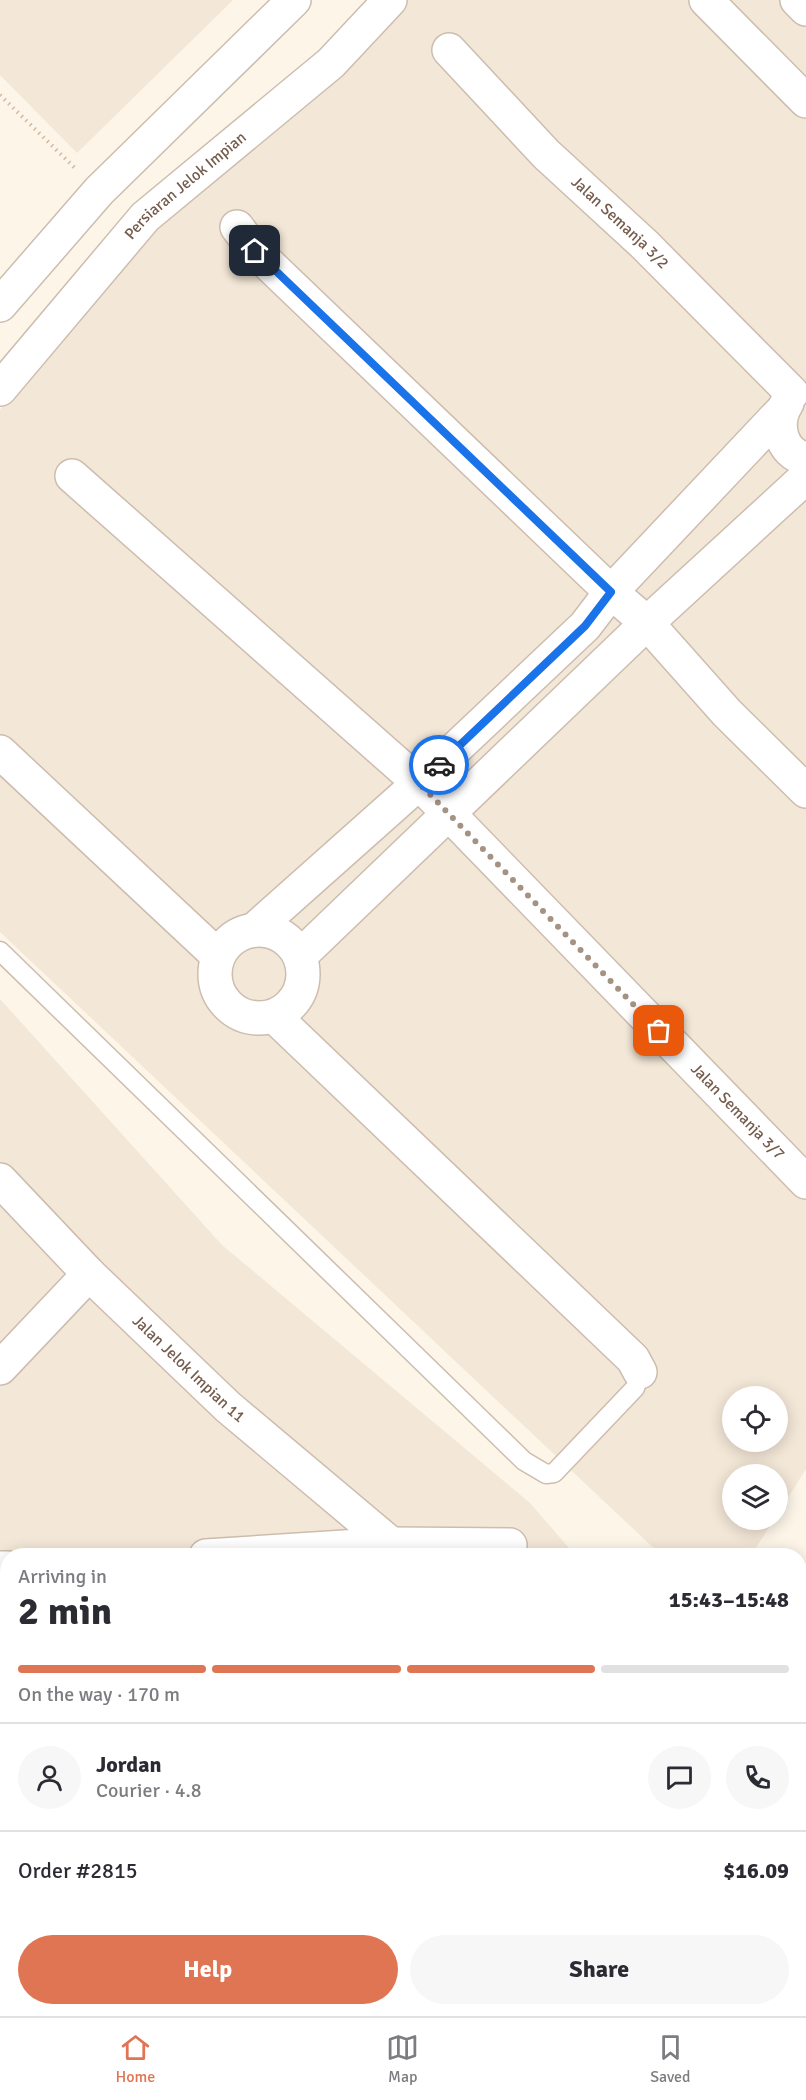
<!DOCTYPE html>
<meta charset="utf-8">
<style>
body{margin:0;font-family:Signika,sans-serif;background:#f7f7f7;color:#2b2b33;height:100vh;display:flex;flex-direction:column;font-size:22px;white-space:nowrap}
*{box-sizing:border-box;margin:0}
p{font-size:20px;color:#7c7c81}
.icon{flex:none;width:33px;height:33px;fill:none;stroke:currentColor;stroke-width:2;stroke-linecap:round;stroke-linejoin:round}
.map{position:relative;flex:1;overflow:hidden}
.panel{position:absolute;left:0px;top:1548px;width:807px;height:468px;display:flex;flex-direction:column;background:#fff;border-radius:24px 24px 0 0;box-shadow:0 3px 15px #0003}
.panel>*{flex:none}
.buttons{position:absolute;left:722px;top:1386px;display:grid;gap:12px}
.buttons a{display:grid;place-items:center;width:66px;height:66px;border-radius:50%;background:#fff;box-shadow:0 3px 15px #0003;font-size:30px}
.pin{position:absolute;display:grid;place-items:center;width:51px;height:51px;color:#fff;margin:-26px;border-radius:12px;box-shadow:0 3px 9px #0006}
.courier{position:absolute;display:grid;place-items:center;width:60px;height:60px;margin:-30px;border:4px solid #1a73e8;border-radius:50%;background:#fff;color:#222;box-shadow:0 2px 8px #0007}
.head em{font-style:normal;font-weight:700}
.head div{display:flex;flex-direction:column-reverse}
.head{display:flex;align-items:center;justify-content:space-between;height:102px;padding:0 18px}
h1{font-size:39px;font-weight:700;line-height:45px}
.bar{display:grid;grid-template-columns:repeat(4,1fr);gap:9px 6px;align-content:center;height:72px;padding:0 18px}
.bar i{height:8px;border-radius:4px;background:#e1e1e2}
.bar .on{background:#e07553}
.bar p{grid-column:span 4}
.line{display:flex;align-items:center;gap:15px;padding:0 18px;border-top:2px solid #e1e1e2}
.line div{flex:1}
.round{display:grid;place-items:center;flex:none;width:63px;height:63px;border-radius:32px;background:#f7f7f7}
.cta{display:flex;gap:12px;margin-top:auto;padding:12px 18px}
.cta a{flex:1;height:69px;border-radius:36px;background:#e07553;color:#fff;font-size:24px;font-weight:700;line-height:69px;text-align:center}
.cta a+a{background:#f7f7f7;color:#2b2b33}
.tab-bar{display:flex;justify-content:space-around;align-items:center;height:84px;border-top:2px solid #e1e1e2;background:#fff;font-size:16px;color:#7c7c81}
.tab-bar a{display:grid;justify-items:center;gap:3px}
.tab-bar .on{color:#e07553}
.map>svg:first-child{display:block}
.residential{fill:#f3e7d7;fill-rule:evenodd}
.building{fill:#f0d5c1;stroke:#e2bca2;stroke-width:1.5}
.lines{fill:none;stroke-linecap:round;stroke-linejoin:round}
.service-casing{stroke:#cdbdaf;stroke-width:21}
.minor-casing{stroke:#cdbdaf;stroke-width:36}
.path{stroke:#d5b8a4;stroke-width:4;stroke-dasharray:1.5 4.5;stroke-linecap:butt}
.service{stroke:#fff;stroke-width:18}
.minor{stroke:#fff;stroke-width:33}
.done{stroke:#a49283;stroke-width:6;stroke-dasharray:0 10.8}
.route{stroke:#1a73e8;stroke-width:8}
.labels{text-anchor:middle;dominant-baseline:central;stroke-width:5;stroke-linejoin:round;paint-order:stroke}
.street-label{font-size:16px;fill:#755c4d;stroke:#fef8ef}
</style>
<div class="map">
<svg width="806" height="2016" viewBox="0 0 806 2016">
<rect width="100%" height="100%" fill="#fcf5e8"/>
<!-- residential -->
<path class="residential" d="M0,0H233L77,153L0,75Z
M377,0H806V1469L777,1515V1474H732V1520H774L751,1555H661L0,932V410L135,219ZM732,1396H777V1442H732Z
M0,999L222,1245L530,1503L575,1555L8,1556V2008H715V2016H0Z"/>
<!-- building -->
<path class="building" d="M152,2008H231V2016H152Z"/>
<g class="lines">
<defs>
<path id="service" d="M0,951L524,1461L546,1474L554,1473L635,1388L640,1372"/>
<g id="minor">
<path d="M706,0L806,101"/>
<path d="M797,0L806,9"/>
<path id="s1" d="M449,50L546,154L645,245L792,393"/>
<path d="M237,227L255,251L611,592L647,623L727,713L806,791"/>
<path d="M0,305L99,191L294,0"/>
<path id="s2" d="M0,389L145,217L331,63L390,0"/>
<path d="M787,403C774,423 780,453 806,459"/>
<path id="s3" d="M72,476L419,783L806,1182"/>
<path d="M0,752L218,956"/>
<path d="M255,929L419,783L585,626L611,592L779,414"/>
<circle cx="259" cy="974" r="44"/>
<path d="M300,956L647,623L806,477"/>
<path d="M274,1016L633,1359L640,1372"/>
<path id="s4" d="M0,1180L89,1274L228,1407L391,1544"/>
<path d="M0,1368L89,1274"/>
<path d="M206,1556L391,1544L510,1545"/>
<path d="M0,1568H8"/>
<path d="M0,1834H8"/>
<path d="M280,2008V2016"/>
<path d="M541,2008V2016"/>
<path d="M11,2016V2008"/>
</g>
</defs>
<!-- service casing -->
<use href="#service" class="service-casing"/>
<!-- minor casing -->
<use href="#minor" class="minor-casing"/>
<!-- path -->
<path class="path" d="M0,95L77,170"/>
<!-- service -->
<use href="#service" class="service"/>
<!-- minor -->
<use href="#minor" class="minor"/>
</g>
<g class="lines">
<!-- done -->
<path class="done" d="M439,765L419,783L659,1031"/>
<!-- route -->
<path class="route" d="M255,251L611,592L585,626L439,765"/>
</g>
<g class="labels">
<!-- street labels -->
<g class="street-label">
<text stroke="none"><textPath href="#s2" startOffset="276">Persiaran Jelok Impian</textPath></text>
<text stroke="none"><textPath href="#s1" startOffset="243">Jalan Semanja 3/2</textPath></text>
<text stroke="none"><textPath href="#s3" startOffset="921">Jalan Semanja 3/7</textPath></text>
<text stroke="none"><textPath href="#s4" startOffset="267">Jalan Jelok Impian 11</textPath></text>
</g>
</g>
</svg>
<div class="buttons">
<a><svg class="icon" aria-label="locate" viewBox="0 0 24 24"><circle cx="12" cy="12" r="6"/><path d="M12 2v4M12 18v4M2 12h4M18 12h4"/></svg></a>
<a><svg class="icon" aria-label="layers" viewBox="0 0 24 24"><path d="M12 4l9 5-9 5-9-5zM3 14l9 5 9-5"/></svg></a>
</div>
<div class="pin" style="left:659px;top:1031px;background:#ea580c"><svg class="icon" aria-label="bag" viewBox="0 0 24 24"><path d="M5 8h14l-1 12H6zM9 8a3 3 0 0 1 6 0"/></svg></div>
<div class="pin" style="left:255px;top:251px;background:#1f2937"><svg class="icon" aria-label="home" viewBox="0 0 24 24"><path d="M3 11l9-7 9 7M6 9v11h12V9"/></svg></div>
<div class="courier" style="left:439px;top:765px"><svg class="icon" aria-label="car" viewBox="0 0 24 24"><path d="M5 17H2v-5l4-1 3-4h7l3 4 3 1v5h-3M9 17h6M6 11h13"/><circle cx="7" cy="17" r="2"/><circle cx="17" cy="17" r="2"/></svg></div>
<section class="panel">
<div class="head"><div><h1>2 min</h1><p>Arriving in</p></div><em>15:43–15:48</em></div>
<div class="bar"><i class="on"></i><i class="on"></i><i class="on"></i><i></i><p>On the way · 170 m</p></div>
<div class="line" style="height:108px"><a class="round"><svg class="icon" aria-label="person" viewBox="0 0 24 24"><circle cx="12" cy="8" r="4"/><path d="M4 21q1-7 8-7t8 7"/></svg></a><div><b>Jordan</b><p>Courier · 4.8</p></div><a class="round"><svg class="icon" aria-label="chat" viewBox="0 0 24 24"><path d="M4 5h16v11H9l-5 4z"/></svg></a><a class="round"><svg class="icon" aria-label="phone" viewBox="0 0 24 24"><path d="M5 4h4l2 5-3 2q2 4 5 5l2-3 5 2v4C11 20 4 13 5 4z"/></svg></a></div>
<div class="line" style="height:78px"><div>Order #2815</div><b>$16.09</b></div>
<div class="cta"><a>Help</a><a>Share</a></div>
</section>
</div>
<nav class="tab-bar">
<a class="on"><svg class="icon" aria-label="home" viewBox="0 0 24 24"><path d="M3 11l9-7 9 7M6 9v11h12V9"/></svg>Home</a>
<a><svg class="icon" aria-label="map" viewBox="0 0 24 24"><path d="M3 6l6-2 6 2 6-2v14l-6 2-6-2-6 2zM9 4v14M15 6v14"/></svg>Map</a>
<a><svg class="icon" aria-label="saved" viewBox="0 0 24 24"><path d="M7 4h10v16l-5-4-5 4z"/></svg>Saved</a>
</nav>
